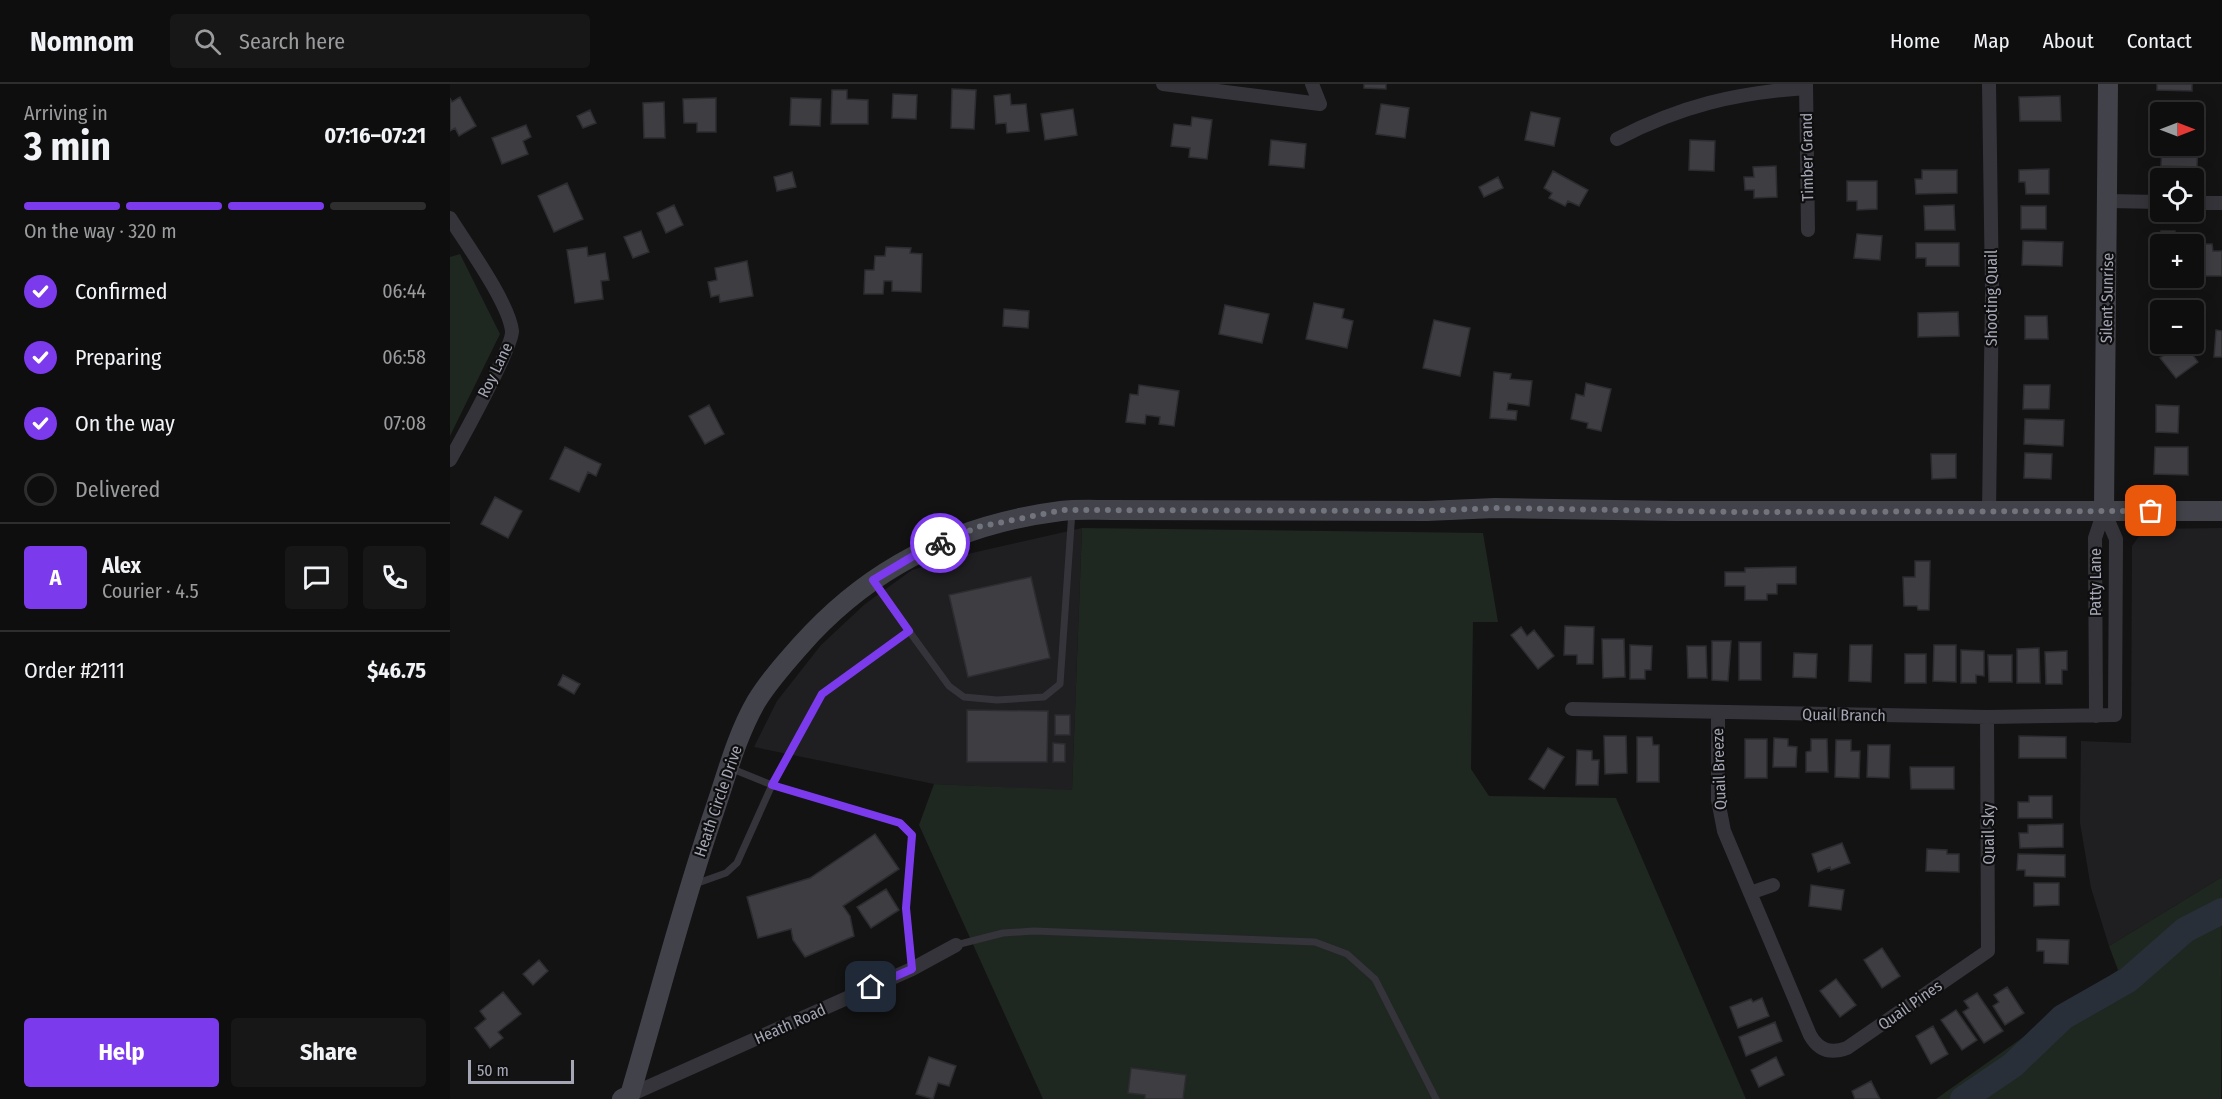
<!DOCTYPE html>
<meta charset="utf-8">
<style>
body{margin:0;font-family:"Fira Sans Condensed",sans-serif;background:#171718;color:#f1f3f6;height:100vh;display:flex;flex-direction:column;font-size:22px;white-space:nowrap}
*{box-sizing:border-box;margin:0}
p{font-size:20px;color:#9b9c9e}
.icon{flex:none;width:33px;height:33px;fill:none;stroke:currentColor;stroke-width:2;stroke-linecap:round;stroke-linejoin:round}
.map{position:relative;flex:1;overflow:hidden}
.panel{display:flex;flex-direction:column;background:#0e0e0f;width:450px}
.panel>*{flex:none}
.needle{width:39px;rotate:90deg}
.controls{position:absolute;left:1700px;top:18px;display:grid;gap:12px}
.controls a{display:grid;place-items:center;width:54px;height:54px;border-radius:6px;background:#0e0e0f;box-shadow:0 3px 15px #0003,0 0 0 2px #2e2e2f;font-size:30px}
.scale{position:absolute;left:18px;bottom:15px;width:106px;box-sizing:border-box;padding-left:6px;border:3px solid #a4a6b5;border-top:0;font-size:16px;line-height:21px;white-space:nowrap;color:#a4a6b5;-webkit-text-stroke:4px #0e0e0f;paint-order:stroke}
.pin{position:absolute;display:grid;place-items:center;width:51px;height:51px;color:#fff;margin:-26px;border-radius:12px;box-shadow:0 3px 9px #0006}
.courier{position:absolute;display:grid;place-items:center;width:60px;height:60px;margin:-30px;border:4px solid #7c3aed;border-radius:50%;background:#fff;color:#222;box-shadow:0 2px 8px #0007}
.overview em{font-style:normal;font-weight:700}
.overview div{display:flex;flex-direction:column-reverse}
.overview{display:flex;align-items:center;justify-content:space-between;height:102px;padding:0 24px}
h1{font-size:39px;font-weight:700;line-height:45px}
.bar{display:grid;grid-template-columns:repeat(4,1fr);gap:9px 6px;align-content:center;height:72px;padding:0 24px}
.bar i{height:8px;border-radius:4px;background:#2e2e2f}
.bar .on{background:#7c3aed}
.bar p{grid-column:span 4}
.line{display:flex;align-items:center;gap:15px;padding:0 24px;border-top:2px solid #2e2e2f}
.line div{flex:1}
.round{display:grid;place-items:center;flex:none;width:63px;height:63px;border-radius:6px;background:#171718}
ol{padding:0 24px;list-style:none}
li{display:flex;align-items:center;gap:18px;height:66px}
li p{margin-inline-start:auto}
li .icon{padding:6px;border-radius:50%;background:#7c3aed;color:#fff;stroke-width:4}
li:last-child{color:#9b9c9e}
li i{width:33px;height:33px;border:3px solid #2e2e2f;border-radius:50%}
.cta{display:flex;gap:12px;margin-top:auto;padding:12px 24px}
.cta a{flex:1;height:69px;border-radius:6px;background:#7c3aed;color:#fff;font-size:24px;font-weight:700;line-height:69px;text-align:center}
.cta a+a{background:#171718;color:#f1f3f6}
header{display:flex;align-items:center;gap:36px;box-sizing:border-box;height:84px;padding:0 30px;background:#0e0e0f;border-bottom:2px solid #2e2e2f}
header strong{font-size:28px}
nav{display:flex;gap:33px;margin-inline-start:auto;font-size:21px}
.search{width:420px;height:54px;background:#171718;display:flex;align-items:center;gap:15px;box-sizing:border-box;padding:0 21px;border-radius:6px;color:#9b9c9e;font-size:22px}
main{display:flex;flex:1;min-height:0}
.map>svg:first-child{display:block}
.built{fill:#1f1f21}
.green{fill:#1f2721}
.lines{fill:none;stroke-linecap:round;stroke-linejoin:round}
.river{stroke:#292f38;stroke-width:26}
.building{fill:#3d3d42;stroke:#2d2d31;stroke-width:1.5}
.lane{stroke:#34343a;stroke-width:7}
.street{stroke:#34343a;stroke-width:14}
.secondary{stroke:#42424a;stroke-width:20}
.done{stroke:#71737d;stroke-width:6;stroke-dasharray:0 10.8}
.route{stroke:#7c3aed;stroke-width:8}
.labels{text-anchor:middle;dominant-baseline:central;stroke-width:4.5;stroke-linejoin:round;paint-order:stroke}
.street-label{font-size:16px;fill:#a4a6b5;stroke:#0e0e0f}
</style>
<header>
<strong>Nomnom</strong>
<div class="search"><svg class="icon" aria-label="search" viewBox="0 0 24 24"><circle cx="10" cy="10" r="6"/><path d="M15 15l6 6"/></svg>Search here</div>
<nav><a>Home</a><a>Map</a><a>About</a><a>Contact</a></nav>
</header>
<main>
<section class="panel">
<div class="overview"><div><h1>3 min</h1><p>Arriving in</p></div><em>07:16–07:21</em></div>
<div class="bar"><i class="on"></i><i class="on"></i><i class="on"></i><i></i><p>On the way · 320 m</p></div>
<ol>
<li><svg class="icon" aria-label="check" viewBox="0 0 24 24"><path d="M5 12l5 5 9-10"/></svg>Confirmed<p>06:44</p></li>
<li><svg class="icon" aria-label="check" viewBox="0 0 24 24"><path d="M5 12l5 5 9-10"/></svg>Preparing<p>06:58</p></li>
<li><svg class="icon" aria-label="check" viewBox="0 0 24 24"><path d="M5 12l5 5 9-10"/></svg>On the way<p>07:08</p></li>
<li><i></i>Delivered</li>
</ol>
<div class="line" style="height:108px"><b class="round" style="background:#7c3aed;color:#fff">A</b><div><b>Alex</b><p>Courier · 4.5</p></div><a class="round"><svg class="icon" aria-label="chat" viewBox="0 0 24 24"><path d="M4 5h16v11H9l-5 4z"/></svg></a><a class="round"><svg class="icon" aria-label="phone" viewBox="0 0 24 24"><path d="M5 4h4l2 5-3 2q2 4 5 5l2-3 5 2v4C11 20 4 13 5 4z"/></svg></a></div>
<div class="line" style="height:78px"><div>Order #2111</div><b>$46.75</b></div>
<div class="cta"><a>Help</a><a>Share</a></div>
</section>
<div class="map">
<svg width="1772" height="1015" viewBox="0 0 1772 1015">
<rect width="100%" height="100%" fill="#131314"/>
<!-- built -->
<path class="built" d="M632,444L622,707L484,700L304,663L327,617L371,561L415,520L462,486L513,471Z
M1772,444V793L1659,862L1641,804L1630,739L1631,657L1681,659L1682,462L1694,445Z"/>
<!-- green -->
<path class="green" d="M10,170L50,250L0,352V173Z
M632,444L1033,449L1048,538H1023L1021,685L1039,712L1166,714L1296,1015H593L469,741L484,700L622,706Z
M1772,793L1771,1015H1486L1668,886L1659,862Z"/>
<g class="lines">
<!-- river -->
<path class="river" d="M1513,1015L1563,981L1613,933L1678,896L1735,846L1772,827"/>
</g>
<!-- building -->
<path class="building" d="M914,0H936V5L914,4Z
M1707,0H1742V7L1707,6Z
M502,5L526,6L524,45L501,44Z
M382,6H397V15L418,16V40H381Z
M443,10L467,11L466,35L442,34Z
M560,10L561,21L576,20L579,47L557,49L556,39L546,40L544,12Z
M1610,12L1611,37H1570L1569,13Z
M10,13L26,42L9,52L5,44L0,47V14L2,18Z
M266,14V48H247V39H234L233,15Z
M341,14L371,15L370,42L340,41Z
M214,18L215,54H194L193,19Z
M1721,19H1746V45H1743V28H1721Z
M931,20L959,24L955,54L926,50Z
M623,25L627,51L595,56L591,30Z
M140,26L146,39L133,44L127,32Z
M1081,28L1110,34L1104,62L1075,56Z
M742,33L762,36L757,75L739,73L740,64L721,62L724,40L741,42Z
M76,41L81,53L73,57L78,70L52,80L42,54Z
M1743,54H1748L1747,83L1711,82L1712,62H1743Z
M821,56L856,60L854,84L819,81Z
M1240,56L1265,57L1264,87L1239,86Z
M1326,82L1327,113L1304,114V106H1295L1294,93H1304L1303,83Z
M1599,85V110H1576L1575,98H1569V86Z
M1472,86H1507V109L1466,110L1465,95H1472Z
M1103,87L1138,106L1129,122L1118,117L1115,122L1099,114L1102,109L1094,104Z
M342,88L346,103L327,107L324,93Z
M1048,93L1053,104L1034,113L1029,103Z
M1397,97H1427V125L1407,126V117H1397Z
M117,99L133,135L104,148L88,112Z
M224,121L233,141L216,149L207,129Z
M1504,121L1505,146H1475L1474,122Z
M1571,122H1596V145H1571Z
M191,147L199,168L183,174L174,153Z
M1711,147H1725L1724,160H1710V178H1701V156H1710Z
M1407,150L1432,152L1430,176L1404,174Z
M1573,157L1613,158L1612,182L1572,181Z
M1466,159H1509V182H1476V174H1466Z
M1747,160H1762L1763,167H1772V192H1747Z
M137,163L138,172L155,169L159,196L151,197L153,215L125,219L117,166Z
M436,163L461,164L460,169L472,170L471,208L442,207V197H434L433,210H414L415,186H424L425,172H435Z
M297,177L303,212L270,218L269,211L261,213L258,198L267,196L265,184Z
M864,219L894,225L892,234L903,237L897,264L856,255Z
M775,221L819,230L812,259L769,250Z
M554,225L579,227L578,244L553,242Z
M1508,228L1509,252L1468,253V229Z
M1575,232H1597L1598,255H1575Z
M984,236L1020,244L1010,292L973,284Z
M1766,246L1772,247V273H1764Z
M1730,260H1735L1748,278L1726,294L1710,274Z
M1044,288L1061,290L1060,295L1082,297L1079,322L1058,319L1057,326L1067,327L1066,336L1040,334Z
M1136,299L1161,305L1151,347L1137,344L1138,339L1121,335L1126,310L1134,312Z
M689,301L729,307L724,342L709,340L710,333L696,331L695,340L676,338L680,310L688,311Z
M1574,301H1600L1599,325H1573Z
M259,321L274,350L255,360L239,332Z
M1706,321L1729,322L1728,349L1706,348Z
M1575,335L1614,336L1613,362L1574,360Z
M115,363L151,380L146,392L138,388L129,408L100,395Z
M1705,363H1738V391L1704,390Z
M1575,369L1602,370L1601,395L1574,394Z
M1481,370H1506V394L1482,395Z
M45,413L72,427L58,454L31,440Z
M1465,477H1480L1479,526H1468L1467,522H1454L1453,493H1465Z
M1346,483V500H1327V510H1317V516H1295V502H1275V488H1295V484Z
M581,493L600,574L518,593L499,511Z
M1115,542L1144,543L1143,580H1127V571H1114Z
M1071,543L1077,552L1084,546L1104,572L1088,585L1061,551Z
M1152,555H1174L1175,593L1153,594Z
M1262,557H1281L1278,597L1262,596Z
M1289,558H1311V596H1289Z
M1180,561L1202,562L1201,586H1195V595H1180Z
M1400,561H1422L1421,598L1399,597Z
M1484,561H1506V598L1483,597Z
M1237,562H1256L1257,594H1238Z
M1589,564L1590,599H1567V565Z
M1511,566L1534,567V592L1526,591V599H1511Z
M1617,567V586H1612V600H1596L1595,568Z
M1344,569L1367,570L1366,594L1343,593Z
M1455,570H1476V599H1455Z
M1538,571H1562V598H1539Z
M113,591L130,600L124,610L108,601Z
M517,626L598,627L597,678H517Z
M605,631H620V651H605Z
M1154,652H1176L1177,689L1155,690Z
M1569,652L1616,653V674H1569Z
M1187,653H1202L1203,661H1209V698H1187Z
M1324,654L1338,655V662L1347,663L1346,683H1323Z
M1295,655H1317V694H1295Z
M1361,655H1377L1378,688H1356V668L1361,667Z
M1386,656H1401V667H1410L1409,694L1385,693Z
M603,659L615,660V678H603Z
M1418,661H1440L1439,694L1417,693Z
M1098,664L1114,673L1094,705L1079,695Z
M1127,666L1142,667V676H1149L1148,701H1126Z
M1460,683H1504V705H1461Z
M1579,712H1602V734H1568V718H1579Z
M1613,740V763L1570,764L1569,749H1578V741Z
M425,750L449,785L393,822L400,832L404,852L355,873L343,856L341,845L308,854L297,813L360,794Z
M1392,759L1400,779L1381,786L1380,783L1368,788L1362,770Z
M1477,765L1497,766V770H1509V788L1476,787Z
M1568,770L1615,771V793L1575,792V786H1567Z
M1584,799H1609V821L1584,822Z
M1361,801L1394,806L1391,826L1359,822Z
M436,805L449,826L421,844L407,823Z
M1587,855L1619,856L1618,880L1594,879V867H1587Z
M1432,864L1450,892L1432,904L1414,876Z
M89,876L98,887L83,901L73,890Z
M1386,895L1406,921L1390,933L1370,907Z
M1557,903L1574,929L1555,941L1543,922L1549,918L1544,911Z
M53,908L71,930L48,948L53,954L40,964L25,944L36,935L30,927Z
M1527,909L1553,947L1534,959L1513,928L1519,924L1514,917Z
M1312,914L1319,932L1288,944L1280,923L1301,915L1303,918Z
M1506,926L1527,956L1512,966L1491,936Z
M1325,938L1332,957L1296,972L1289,953Z
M1483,942L1498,970L1481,980L1466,952Z
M479,973L506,982L499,1002L488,999L483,1015L466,1010Z
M1326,973L1334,991L1309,1003L1301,986Z
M681,984L736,991L733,1015H695V1011L678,1009Z
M1421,997L1430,1015H1405L1402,1007Z"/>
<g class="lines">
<!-- lane -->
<path class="lane" d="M424,499L499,602L514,613L547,616L594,613L610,600L622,427
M280,684L322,701L450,739L462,751L456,824L462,885
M245,800L276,789L287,779L322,701L372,610L459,547
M506,861L553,849L584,847L865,858L897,870L925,895L986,1015"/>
<!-- street -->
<path class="street" d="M713,0L870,20
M862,0L870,20
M1356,0L1358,146
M1539,0L1542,208L1539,428
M1167,55C1230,22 1285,9 1356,4
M1658,117L1710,118
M1743,119H1772
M0,134C17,161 59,219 62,247C63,263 11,356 0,376
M1122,625L1537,633L1665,631L1666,455L1654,427
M1268,628V716L1274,747L1360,951C1369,967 1381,970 1397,964L1538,867L1537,633
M1646,632L1645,454L1654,427
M1300,809L1323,801
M180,1011L462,885L506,861"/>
<!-- secondary -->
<path class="secondary" d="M1654,427L1658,0
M172,1015L180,1011C208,917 232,821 264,728C277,690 286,653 306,618C318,598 335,579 351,561C420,483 508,440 611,427C627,425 644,426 661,426L977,427L1045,424L1224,427H1772"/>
</g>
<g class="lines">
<!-- done -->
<path class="done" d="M490,459L528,443L613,426L977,427L1045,424L1289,428L1701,427"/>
<!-- route -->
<path class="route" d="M421,903L462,885L456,824L462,751L450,739L322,701L372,610L459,547L423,496L475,465L490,459"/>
</g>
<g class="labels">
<!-- street labels -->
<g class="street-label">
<text transform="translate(1357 73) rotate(-91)">Timber Grand</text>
<text transform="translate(1541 214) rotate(-90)">Shooting Quail</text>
<text transform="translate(1657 214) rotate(-89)">Silent Sunrise</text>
<text transform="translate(45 286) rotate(-64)">Roy Lane</text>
<text transform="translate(1645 498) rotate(-90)">Patty Lane</text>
<text transform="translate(1394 631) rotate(1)">Quail Branch</text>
<text transform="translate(1269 685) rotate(-92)">Quail Breeze</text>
<text transform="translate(268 717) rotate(-71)">Heath Circle Drive</text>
<text transform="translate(1538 750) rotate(-90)">Quail Sky</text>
<text transform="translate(1460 921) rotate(-35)">Quail Pines</text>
<text transform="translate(340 940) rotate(-24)">Heath Road</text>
</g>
</g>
</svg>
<div class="controls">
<a><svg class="needle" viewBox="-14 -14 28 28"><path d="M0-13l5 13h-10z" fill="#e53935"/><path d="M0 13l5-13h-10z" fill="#9b9c9e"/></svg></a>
<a><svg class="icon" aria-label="locate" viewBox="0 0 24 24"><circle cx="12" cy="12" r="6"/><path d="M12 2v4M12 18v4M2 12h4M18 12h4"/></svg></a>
<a>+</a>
<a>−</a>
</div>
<div class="scale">50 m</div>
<div class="pin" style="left:1701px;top:427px;background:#ea580c"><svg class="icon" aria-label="bag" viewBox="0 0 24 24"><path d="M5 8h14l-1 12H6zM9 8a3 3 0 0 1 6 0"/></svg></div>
<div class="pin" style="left:421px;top:903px;background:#1f2937"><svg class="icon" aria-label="home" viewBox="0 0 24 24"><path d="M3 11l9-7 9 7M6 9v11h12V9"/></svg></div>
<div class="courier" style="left:490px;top:459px"><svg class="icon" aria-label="bike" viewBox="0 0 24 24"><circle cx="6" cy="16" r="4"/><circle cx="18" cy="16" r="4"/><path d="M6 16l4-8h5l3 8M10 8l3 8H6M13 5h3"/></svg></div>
</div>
</main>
